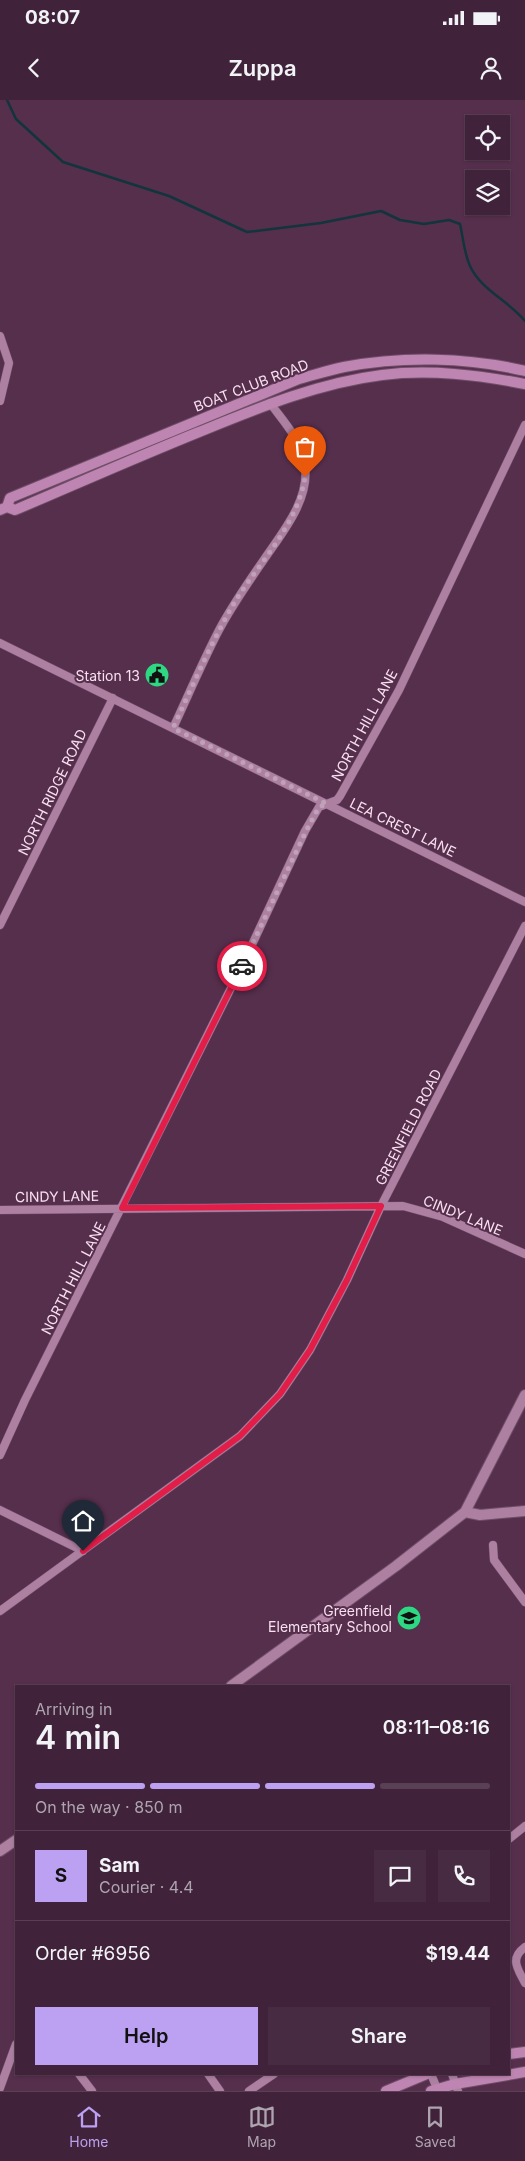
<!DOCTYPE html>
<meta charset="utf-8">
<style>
body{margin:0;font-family:Inter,sans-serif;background:#472b42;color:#f1f3f6;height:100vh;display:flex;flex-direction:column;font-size:19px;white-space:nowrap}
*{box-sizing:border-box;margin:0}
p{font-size:16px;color:#aea4af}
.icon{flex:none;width:28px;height:28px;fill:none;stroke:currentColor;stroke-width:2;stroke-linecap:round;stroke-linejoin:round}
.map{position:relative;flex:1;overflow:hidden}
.drawer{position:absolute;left:15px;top:1585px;width:495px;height:390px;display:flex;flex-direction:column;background:#40233a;border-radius:0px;box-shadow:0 1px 4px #0004,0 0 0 1px #594054}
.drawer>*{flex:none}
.tools{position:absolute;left:465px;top:15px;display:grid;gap:10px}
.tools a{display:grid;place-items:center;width:45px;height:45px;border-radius:0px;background:#40233a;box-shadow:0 1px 4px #0004,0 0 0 1px #594054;font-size:25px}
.pin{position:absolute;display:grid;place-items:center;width:42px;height:42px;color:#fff;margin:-51px -21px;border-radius:50% 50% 50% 0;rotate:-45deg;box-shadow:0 0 5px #0007}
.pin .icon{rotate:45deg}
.courier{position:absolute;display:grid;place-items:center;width:50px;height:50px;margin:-25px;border:4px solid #e11d48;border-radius:50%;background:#fff;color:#222;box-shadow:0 1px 6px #0007}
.summary em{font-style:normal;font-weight:600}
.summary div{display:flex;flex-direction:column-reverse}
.summary{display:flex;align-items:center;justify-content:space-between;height:85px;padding:0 20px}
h1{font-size:32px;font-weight:600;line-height:38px}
.bar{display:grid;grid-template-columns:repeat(4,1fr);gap:8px 5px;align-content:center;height:60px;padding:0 20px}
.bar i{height:6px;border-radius:4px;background:#594054}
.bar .selected{background:#bca0f2}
.bar p{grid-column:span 4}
.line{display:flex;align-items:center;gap:12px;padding:0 20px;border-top:1px solid #594054}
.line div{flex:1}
.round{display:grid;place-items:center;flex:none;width:52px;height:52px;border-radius:0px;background:#472b42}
.cta{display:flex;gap:10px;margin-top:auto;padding:10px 20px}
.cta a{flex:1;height:58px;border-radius:0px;background:#bca0f2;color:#111;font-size:20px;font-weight:600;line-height:58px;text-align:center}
.cta a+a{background:#472b42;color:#f1f3f6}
.status{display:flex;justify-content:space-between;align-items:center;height:35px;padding:0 25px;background:#40233a;direction:ltr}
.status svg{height:14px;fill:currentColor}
header{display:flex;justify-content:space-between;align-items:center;height:65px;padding:0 20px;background:#40233a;font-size:22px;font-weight:600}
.menu{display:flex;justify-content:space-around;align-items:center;height:70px;border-top:1px solid #594054;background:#40233a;font-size:14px;color:#aea4af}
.menu a{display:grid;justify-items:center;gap:2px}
.menu .selected{color:#bca0f2}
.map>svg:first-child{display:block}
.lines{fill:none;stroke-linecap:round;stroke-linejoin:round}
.stream{stroke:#12343c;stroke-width:2.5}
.minor-casing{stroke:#6f4e68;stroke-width:9}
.tertiary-casing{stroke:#6f4e68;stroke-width:12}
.secondary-casing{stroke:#6f4e68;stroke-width:12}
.minor{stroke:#ad80a2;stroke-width:8}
.tertiary{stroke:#ad80a2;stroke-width:10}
.secondary{stroke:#bf85b2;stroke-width:10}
.done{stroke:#bfa1b8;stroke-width:5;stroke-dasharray:0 9}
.route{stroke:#e11d48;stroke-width:6}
.labels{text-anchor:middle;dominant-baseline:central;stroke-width:4;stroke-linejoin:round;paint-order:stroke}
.street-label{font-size:14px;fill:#f8dff1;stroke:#562f4d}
.poi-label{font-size:14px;fill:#f8dff1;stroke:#562f4d;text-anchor:end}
</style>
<div class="status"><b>08:07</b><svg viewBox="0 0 49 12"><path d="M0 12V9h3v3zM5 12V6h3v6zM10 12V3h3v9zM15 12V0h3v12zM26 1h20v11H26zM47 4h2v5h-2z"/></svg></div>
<header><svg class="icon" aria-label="back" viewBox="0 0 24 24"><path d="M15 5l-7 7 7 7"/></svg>Zuppa<svg class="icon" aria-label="person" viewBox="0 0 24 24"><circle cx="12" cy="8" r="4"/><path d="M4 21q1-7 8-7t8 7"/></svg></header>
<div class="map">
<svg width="525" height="1991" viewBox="0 0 525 1991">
<rect width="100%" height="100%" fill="#562f4d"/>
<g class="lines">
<!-- stream -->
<path class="stream" d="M7,0L16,19L63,62L169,96L247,132L321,123L381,111L400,120L424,124L449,120L460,124C463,137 464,153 470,166C481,190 509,201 525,221"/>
<defs>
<path id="minor" d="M0,236L9,263L0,301
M0,543L525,802
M173,628C188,596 202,563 218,532C231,507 247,484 263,461C281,434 310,401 305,365C302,341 284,322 270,303
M0,825L113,598
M0,1110L403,1106L443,1117L525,1154
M0,1355L25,1300L243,864L305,731L319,707L337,700L340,696L399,590L525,325
M0,1410L83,1451
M493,1445L494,1460L525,1502
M0,1511L240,1336L280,1294L310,1250L347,1180L381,1106L525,826
M509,1739L525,1726
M525,1847C509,1859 518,1869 525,1883
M79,1974L92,1991
M208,1974L220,1991
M431,1974L438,1991
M452,1974L458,1991
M0,1988L16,1944
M249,1991L274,1974"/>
<path id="tertiary" d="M465,1412L480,1415L525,1411
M231,1586L396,1466L465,1412L525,1295
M0,1751L16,1740"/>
<path id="secondary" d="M7,407L15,410C76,384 137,357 199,332C258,308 318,283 382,275C430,269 478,275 525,284
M0,410L7,407L10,398L299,279C314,275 329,270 344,267C402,256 467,257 525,271
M509,1954L525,1952
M386,1991L427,1974
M431,1991L455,1984L525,1972"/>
</defs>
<!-- minor casing -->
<use href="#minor" class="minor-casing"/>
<!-- tertiary casing -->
<use href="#tertiary" class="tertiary-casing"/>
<!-- secondary casing -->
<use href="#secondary" class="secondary-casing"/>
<!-- minor -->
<use href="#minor" class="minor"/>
<!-- tertiary -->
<use href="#tertiary" class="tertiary"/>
<!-- secondary -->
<use href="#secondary" class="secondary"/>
</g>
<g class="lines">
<!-- done -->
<path class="done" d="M242,866L306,731L319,707L327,704L173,628C192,587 210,545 233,505C258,463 297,427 305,377"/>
<!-- route -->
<path class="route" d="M83,1451L240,1336L280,1294L310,1250L347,1180L381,1106L122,1108L242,866"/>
</g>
<!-- icons -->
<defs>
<symbol id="civic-disc" viewBox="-11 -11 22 22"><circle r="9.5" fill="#2ed883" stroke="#562f4d"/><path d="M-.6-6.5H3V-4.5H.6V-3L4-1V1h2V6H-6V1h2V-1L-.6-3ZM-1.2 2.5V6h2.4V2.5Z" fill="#111"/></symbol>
<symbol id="school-disc" viewBox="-11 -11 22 22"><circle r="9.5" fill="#2ed883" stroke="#562f4d"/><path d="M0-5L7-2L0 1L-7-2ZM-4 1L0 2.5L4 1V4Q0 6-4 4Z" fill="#111"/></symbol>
</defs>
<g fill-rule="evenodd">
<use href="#civic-disc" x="143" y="561" width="28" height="28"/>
<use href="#school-disc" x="395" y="1504" width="28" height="28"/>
</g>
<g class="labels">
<!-- street labels -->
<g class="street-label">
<text transform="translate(251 285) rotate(-21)">BOAT CLUB ROAD</text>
<text transform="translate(364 625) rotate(-62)">NORTH HILL LANE</text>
<text transform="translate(52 692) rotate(-64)">NORTH RIDGE ROAD</text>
<text transform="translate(403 727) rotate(26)">LEA CREST LANE</text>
<text transform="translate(408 1027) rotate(-63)">GREENFIELD ROAD</text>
<text transform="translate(57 1096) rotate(-1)">CINDY LANE</text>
<text transform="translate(463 1115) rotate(22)">CINDY LANE</text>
<text transform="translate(73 1178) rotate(-63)">NORTH HILL LANE</text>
</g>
<!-- poi labels -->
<g class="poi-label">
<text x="140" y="575">Station 13</text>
<text x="392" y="1510">Greenfield<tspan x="392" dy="16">Elementary School</tspan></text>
</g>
</g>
</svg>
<div class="tools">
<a><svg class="icon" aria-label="locate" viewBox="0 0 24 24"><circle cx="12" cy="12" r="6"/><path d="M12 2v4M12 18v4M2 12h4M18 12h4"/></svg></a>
<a><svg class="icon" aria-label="layers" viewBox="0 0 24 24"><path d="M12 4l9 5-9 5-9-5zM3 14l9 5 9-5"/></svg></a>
</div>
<div class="pin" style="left:305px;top:377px;background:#ea580c"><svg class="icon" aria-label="bag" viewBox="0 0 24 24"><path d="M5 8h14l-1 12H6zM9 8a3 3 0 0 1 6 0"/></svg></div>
<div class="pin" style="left:83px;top:1451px;background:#1f2937"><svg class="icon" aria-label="home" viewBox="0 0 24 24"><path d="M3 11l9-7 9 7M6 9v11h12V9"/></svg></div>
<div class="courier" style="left:242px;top:866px"><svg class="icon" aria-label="car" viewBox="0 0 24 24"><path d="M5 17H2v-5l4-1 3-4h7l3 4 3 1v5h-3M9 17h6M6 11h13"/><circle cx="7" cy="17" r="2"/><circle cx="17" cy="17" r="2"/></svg></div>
<section class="drawer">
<div class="summary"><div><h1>4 min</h1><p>Arriving in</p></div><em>08:11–08:16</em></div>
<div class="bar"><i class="selected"></i><i class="selected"></i><i class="selected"></i><i></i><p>On the way · 850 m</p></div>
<div class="line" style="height:90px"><b class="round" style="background:#bca0f2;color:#111">S</b><div><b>Sam</b><p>Courier · 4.4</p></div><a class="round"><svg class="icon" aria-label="chat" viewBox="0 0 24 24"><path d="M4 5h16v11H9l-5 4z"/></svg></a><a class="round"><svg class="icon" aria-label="phone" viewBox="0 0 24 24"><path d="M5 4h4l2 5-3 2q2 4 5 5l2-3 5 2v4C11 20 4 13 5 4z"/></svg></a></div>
<div class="line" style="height:65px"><div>Order #6956</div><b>$19.44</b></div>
<div class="cta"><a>Help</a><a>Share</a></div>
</section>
</div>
<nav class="menu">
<a class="selected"><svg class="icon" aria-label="home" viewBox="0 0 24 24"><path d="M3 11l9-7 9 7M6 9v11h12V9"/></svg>Home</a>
<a><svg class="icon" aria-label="map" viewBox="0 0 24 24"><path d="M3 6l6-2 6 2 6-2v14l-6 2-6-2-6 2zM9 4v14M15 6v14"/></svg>Map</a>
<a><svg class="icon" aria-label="saved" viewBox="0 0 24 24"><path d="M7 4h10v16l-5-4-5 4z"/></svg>Saved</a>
</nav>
